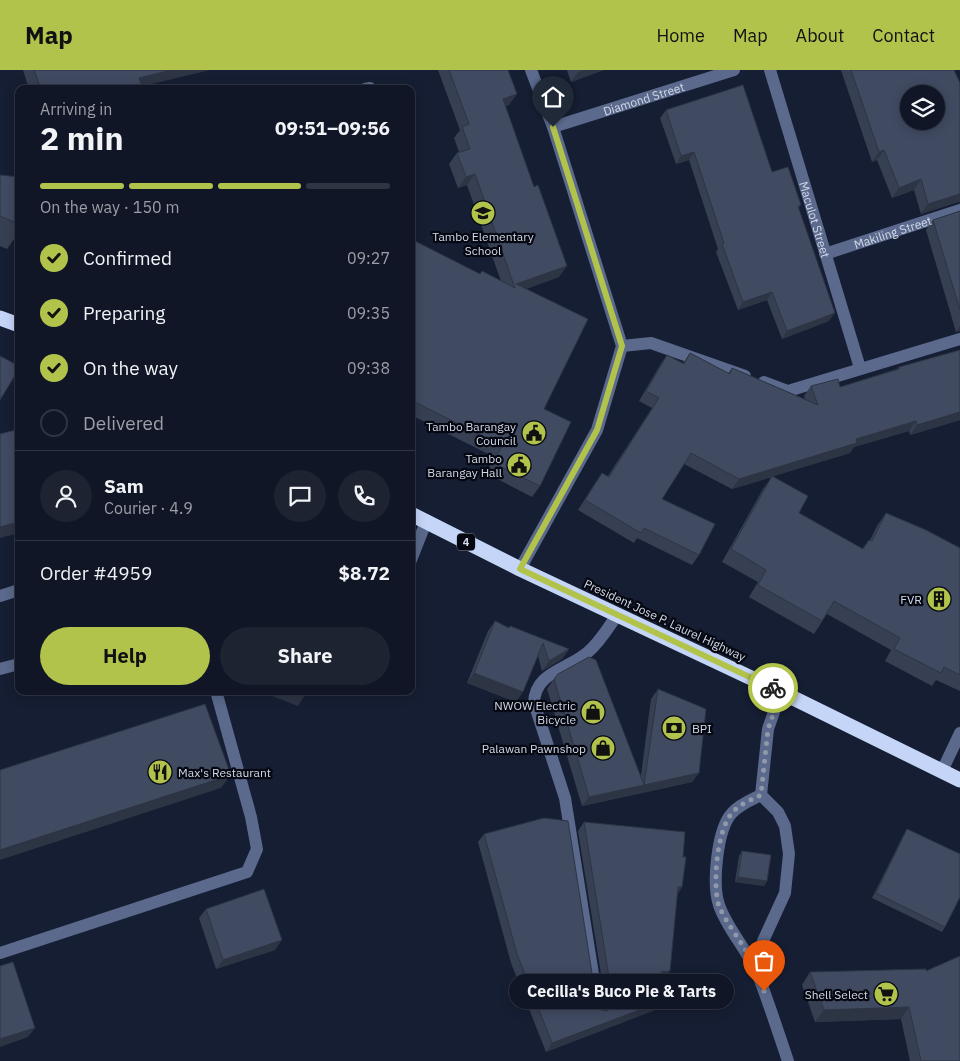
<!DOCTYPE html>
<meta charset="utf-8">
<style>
body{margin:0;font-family:"IBM Plex Sans",sans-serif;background:#1e2332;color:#f1f3f6;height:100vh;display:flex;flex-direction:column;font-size:19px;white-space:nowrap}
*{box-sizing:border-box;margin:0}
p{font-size:16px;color:#9c9fa7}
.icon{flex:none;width:28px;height:28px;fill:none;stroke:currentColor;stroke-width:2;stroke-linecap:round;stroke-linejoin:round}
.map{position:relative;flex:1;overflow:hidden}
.side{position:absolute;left:15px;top:15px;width:400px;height:610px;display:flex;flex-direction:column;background:#101626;border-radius:10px;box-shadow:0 2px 12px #0003,0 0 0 1px #303543}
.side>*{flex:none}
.fabs{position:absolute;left:900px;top:15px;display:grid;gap:10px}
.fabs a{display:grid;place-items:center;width:45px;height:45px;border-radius:50%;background:#101626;box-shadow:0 2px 12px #0003,0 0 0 1px #303543;font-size:25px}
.pin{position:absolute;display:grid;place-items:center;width:42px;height:42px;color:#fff;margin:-51px -21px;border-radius:50% 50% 50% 0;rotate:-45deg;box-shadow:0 0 5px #0007}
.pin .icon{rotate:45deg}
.courier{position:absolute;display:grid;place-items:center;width:50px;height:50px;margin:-25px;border:4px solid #b2c34c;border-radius:50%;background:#fff;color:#222;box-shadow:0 1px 6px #0007}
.bubble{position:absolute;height:35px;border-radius:18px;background:#101626;box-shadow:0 2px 12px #0003,0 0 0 1px #303543;font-size:16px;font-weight:800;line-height:35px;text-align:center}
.overview em{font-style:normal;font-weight:800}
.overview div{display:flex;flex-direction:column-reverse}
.overview{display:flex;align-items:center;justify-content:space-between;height:85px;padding:0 25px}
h1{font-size:32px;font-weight:800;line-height:38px}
.bar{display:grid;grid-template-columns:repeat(4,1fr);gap:8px 5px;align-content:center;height:60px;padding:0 25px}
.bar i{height:6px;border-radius:4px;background:#303543}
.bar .selected{background:#b2c34c}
.bar p{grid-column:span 4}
.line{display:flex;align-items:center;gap:12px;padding:0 25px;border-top:1px solid #303543}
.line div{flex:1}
.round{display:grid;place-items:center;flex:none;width:52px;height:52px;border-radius:26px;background:#1e2332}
ol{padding:0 25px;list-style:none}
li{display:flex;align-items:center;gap:15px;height:55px}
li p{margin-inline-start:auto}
li .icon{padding:5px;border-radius:50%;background:#b2c34c;color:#111;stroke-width:4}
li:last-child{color:#9c9fa7}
li i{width:28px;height:28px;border:2px solid #303543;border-radius:50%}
.action{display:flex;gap:10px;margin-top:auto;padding:10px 25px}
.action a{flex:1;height:58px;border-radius:30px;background:#b2c34c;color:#111;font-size:20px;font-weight:800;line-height:58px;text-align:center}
.action a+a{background:#1e2332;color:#f1f3f6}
header{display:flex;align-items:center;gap:30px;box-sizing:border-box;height:70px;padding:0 25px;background:#b2c34c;color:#111}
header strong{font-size:24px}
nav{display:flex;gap:28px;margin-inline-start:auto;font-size:18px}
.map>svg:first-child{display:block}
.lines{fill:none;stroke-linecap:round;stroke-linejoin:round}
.minor{stroke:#5a698c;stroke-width:12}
.highway{stroke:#c5d5f8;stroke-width:15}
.wall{fill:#374053}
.shaded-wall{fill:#2d3444}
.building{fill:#404a61;stroke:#2d3444;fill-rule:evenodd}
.done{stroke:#9198a9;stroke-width:5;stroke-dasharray:0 9}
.route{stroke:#b2c34c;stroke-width:6}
.labels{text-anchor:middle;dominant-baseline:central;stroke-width:4.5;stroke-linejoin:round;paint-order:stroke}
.shield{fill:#050811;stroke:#959aa8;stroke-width:1}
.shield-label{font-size:11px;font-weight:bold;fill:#d3d9e8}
.street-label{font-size:12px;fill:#d3d9e8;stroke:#050811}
.poi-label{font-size:12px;fill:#d3d9e8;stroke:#050811;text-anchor:end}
</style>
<header>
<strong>Map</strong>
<nav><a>Home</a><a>Map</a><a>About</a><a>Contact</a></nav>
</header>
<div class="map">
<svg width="960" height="991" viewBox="0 0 960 991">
<rect width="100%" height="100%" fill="#161e33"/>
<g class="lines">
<!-- minor -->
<g class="minor">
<path id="s1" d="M770,0L860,298"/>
<path d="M365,19L370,18"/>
<path id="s2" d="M553,57L734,0"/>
<path id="s3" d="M825,184L960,140"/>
<path d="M622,276L651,273L745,306"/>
<path d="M764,312L788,321L960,269"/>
<path d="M411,490L426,452"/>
<path d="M520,499L597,360L622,276L553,57L531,0"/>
<path d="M0,526L19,520"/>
<path d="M0,599L19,594"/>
<path d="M942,701L960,663"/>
<path d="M761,725C751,730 740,734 732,743C717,759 712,814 719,835C726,857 748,881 758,905C769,933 778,962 788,991"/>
<path d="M0,883L247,802L257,779L251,747L216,621"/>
<path d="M758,904L763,871L785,823L789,784L785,756L778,742L761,725L768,659L781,622"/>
<path d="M599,942L565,728L534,633C535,602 567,600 588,582C600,572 608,558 617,545"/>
</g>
<!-- highway -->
<path class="highway" d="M0,248L19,255
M411,444L520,499L781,622L960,710"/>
</g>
<!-- wall -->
<path class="wall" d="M23,0H209L142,16L143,19H29Z
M438,0H508L509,35L505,36L559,207L526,219L544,339L540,416L532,427L486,403L494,387L411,345V169L480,204L482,201L501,211L467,115L458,118L449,94L457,83L459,82L454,68L460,60Z
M567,0H604L571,12Z
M841,0H954L958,132L921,144L914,120L892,128L877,90L872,92Z
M666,40L772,102L801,135L798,139L829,251L782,269L767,230L738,240L716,182L718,179L689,90L676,94L660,48Z
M0,105L19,107V162L7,179L0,176Z
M960,141V261L956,262L926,160L933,150Z
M690,283L728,303L732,298L805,329L804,326L811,316L840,317L897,299L899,297L960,350L910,365L909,361L854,377L850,383L773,406L799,443L862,479L869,470H870L877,456L886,443L960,478V621L936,610L932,616L885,591L891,580L827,544L814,564L749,527L758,512L722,492L763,419L772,407L732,419L684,394L662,429L699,485L692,495L637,468L634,473L578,440L595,413L602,403L608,406L652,338L639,331L660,295L667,285L683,293Z
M495,551L509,558L569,579L562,589L542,601L538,586L516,632L467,613L488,561Z
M554,609L641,705L651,629L658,619L699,703L692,712L582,736L547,619Z
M584,752L683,787L682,817L677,825L664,909H662L660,938L546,982L511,893L478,772L484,764L599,939L606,941H607L578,761Z
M907,759L945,857L942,862L872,828L904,764Z
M742,781L767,811L764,816L735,812L739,786Z
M206,839L275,880L216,899L199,848Z
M926,901L960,991H910L901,949L815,952L802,915L810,902Z"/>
<!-- shaded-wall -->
<path class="shaded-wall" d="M171,0H209L131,19L139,8Z
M584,0H604L571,12L578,2Z
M517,24L509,35L495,40L503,29Z
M884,80L877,90L872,92L879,82Z
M694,82L689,90L676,94L681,86Z
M475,104L467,115L458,118L466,107Z
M921,109L914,120L892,128L899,118Z
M960,124V133L958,132L921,144L928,134Z
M567,196L559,207L511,224L515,218L516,214Z
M772,222L767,230L738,240L743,232Z
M835,243L829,251L782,269L787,261Z
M960,256V261L956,262Z
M960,342V350L910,365L917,355Z
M916,351L909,361L854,377L850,383L732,419L739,409L856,369Z
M19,452V463L0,468V457Z
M569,579L562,589L542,601L549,591Z
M474,603L523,622L516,632L467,613Z
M259,621H304L307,622L298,636Z
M699,703L692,712L638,724L644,715Z
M231,705L221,718L0,790V780Z
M644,715L638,724L582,736L589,727Z
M738,807L767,811L764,816L735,812Z
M678,817H682L676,826Z
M282,870L275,880L216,899L223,890Z
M670,901L664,909L655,911L661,902Z
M666,930L660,938L546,982L552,973Z
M909,937L901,949L815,952L824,940Z
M35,958L28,967L0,977V969Z"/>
<!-- building -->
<path class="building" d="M34,0H171L139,8L143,19H41Z
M449,0H508L517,24L503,29L534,117L538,115L567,196L516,214L588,249L544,339L571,352L540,416L493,393L502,376L411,330V169L480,204L482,201L515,218L475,104L466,107L457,83L470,79L462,57L469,54Z
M851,0H954L960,13V124L928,134L921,109L899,118L884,80L879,82ZM909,24H936V51H909Z
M743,15L772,102L788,97L801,135L798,136L835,243L787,261L772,222L743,232L722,174L724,173L694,82L681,86L666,40Z
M0,105L19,107V154L0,146Z
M960,141V240L933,150Z
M960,280V342L917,355L916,351L856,369L857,373L739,409L691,383L662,429L715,454L699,485L644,458L641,463L585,430L602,403L609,407L659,328L646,321L667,285L684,294L690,283L730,304L732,298L818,335L811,316L838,309L840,317L899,299V297Z
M0,286L19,296V299L0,330Z
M19,359V452L0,457V364Z
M772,406L808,426L799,443L863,479L869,470L872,471L886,443L926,460L960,478V605L944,597L941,603L894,579L900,568L834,531L822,551L758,515L766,500L731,479Z
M495,551L509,558L510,556L569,579L549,591L543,573L523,622L474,603Z
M589,587L596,590L644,715L589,727L554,609L558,604Z
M658,619L706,639L699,703L644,715Z
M205,634L231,705L0,780V700Z
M544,748L568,751L597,935L599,939L606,941L610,939L613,932L584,752L685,762L683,787H686L682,817H678L670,901L661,902L666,930L552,973L517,884L484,764Z
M907,759L960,784V827L945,857L876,823Z
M742,781L771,785L767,811L738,807Z
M264,819L282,870L223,890L206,839Z
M960,886V991H921L909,937L824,940L810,902L926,899V901Z
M13,892L35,958L0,969V896Z"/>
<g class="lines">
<!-- done -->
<path class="done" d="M764,921C758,905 752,890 743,876C735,863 725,850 719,836C712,816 717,759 732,743C739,734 751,730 761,725L768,659L781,622L773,618"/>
<!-- route -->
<path class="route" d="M553,57L622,276L597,360L520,499L773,618"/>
</g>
<!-- icons -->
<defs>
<symbol id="school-disc" viewBox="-11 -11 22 22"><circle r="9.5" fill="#b2c34c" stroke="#050811"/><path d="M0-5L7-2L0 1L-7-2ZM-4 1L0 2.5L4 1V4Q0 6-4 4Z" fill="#111"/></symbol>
<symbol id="civic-disc" viewBox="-11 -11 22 22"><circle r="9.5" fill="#b2c34c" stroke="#050811"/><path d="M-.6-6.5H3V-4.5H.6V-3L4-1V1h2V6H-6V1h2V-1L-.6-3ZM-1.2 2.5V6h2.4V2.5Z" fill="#111"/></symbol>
<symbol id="building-disc" viewBox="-11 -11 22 22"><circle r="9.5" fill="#b2c34c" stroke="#050811"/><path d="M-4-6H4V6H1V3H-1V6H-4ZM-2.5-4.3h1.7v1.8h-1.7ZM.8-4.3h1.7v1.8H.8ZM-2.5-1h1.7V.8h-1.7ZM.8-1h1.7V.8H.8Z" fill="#111"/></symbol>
<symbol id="shop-disc" viewBox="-11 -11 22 22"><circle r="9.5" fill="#b2c34c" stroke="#050811"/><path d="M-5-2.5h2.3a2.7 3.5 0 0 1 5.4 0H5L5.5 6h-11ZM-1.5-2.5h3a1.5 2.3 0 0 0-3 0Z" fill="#111"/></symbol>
<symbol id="bank-disc" viewBox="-11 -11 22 22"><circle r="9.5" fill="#b2c34c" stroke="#050811"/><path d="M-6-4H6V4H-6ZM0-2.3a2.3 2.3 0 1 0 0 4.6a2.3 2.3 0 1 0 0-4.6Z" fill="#111"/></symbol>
<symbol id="restaurant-disc" viewBox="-11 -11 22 22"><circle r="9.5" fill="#b2c34c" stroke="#050811"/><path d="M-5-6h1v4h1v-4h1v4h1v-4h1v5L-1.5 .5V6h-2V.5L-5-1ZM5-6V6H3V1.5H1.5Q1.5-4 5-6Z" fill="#111"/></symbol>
<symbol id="supermarket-disc" viewBox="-11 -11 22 22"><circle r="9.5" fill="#b2c34c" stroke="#050811"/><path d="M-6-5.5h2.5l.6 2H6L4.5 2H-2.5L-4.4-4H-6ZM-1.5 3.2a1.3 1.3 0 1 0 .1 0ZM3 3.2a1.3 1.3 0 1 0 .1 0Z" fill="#111"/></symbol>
</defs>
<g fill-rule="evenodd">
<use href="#school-disc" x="469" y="129" width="28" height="28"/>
<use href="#civic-disc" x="520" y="349" width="28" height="28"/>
<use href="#civic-disc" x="505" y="381" width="28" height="28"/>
<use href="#building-disc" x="925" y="515" width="28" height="28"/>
<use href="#shop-disc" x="579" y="628" width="28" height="28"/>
<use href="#bank-disc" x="660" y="644" width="28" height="28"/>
<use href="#shop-disc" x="589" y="664" width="28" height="28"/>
<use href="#restaurant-disc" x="146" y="688" width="28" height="28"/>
<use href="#supermarket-disc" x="872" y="910" width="28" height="28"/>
</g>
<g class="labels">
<!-- shield labels -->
<rect class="shield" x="457" y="463.5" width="18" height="17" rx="4"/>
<g class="shield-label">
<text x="466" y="472">4</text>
</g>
<!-- street labels -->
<g class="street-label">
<text stroke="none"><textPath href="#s2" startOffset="95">Diamond Street</textPath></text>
<text stroke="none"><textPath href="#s1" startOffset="156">Maculot Street</textPath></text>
<text stroke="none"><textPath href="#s3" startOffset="71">Makiling Street</textPath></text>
<text transform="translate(665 550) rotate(25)">President Jose P. Laurel Highway</text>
</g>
<!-- poi labels -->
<g class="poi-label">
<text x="483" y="166" text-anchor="middle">Tambo Elementary<tspan x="483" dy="14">School</tspan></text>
<text x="516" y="356">Tambo Barangay<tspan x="516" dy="14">Council</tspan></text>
<text x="502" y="388">Tambo<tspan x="502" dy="14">Barangay Hall</tspan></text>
<text x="922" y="529">FVR</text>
<text x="576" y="635">NWOW Electric<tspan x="576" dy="14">Bicycle</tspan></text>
<text x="692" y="658" text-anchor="start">BPI</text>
<text x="586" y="678">Palawan Pawnshop</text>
<text x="178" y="702" text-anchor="start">Max's Restaurant</text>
<text x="868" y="924">Shell Select</text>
</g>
</g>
</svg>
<div class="fabs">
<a><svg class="icon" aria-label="layers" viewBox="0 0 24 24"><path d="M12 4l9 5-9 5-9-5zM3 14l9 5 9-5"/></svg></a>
</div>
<div class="pin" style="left:764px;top:921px;background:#ea580c"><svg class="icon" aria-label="bag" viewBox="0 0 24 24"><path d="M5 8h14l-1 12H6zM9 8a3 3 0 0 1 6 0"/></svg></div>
<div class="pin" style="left:553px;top:57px;background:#1f2937"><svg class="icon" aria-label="home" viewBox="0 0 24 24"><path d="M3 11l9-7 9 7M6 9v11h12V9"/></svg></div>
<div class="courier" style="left:773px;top:618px"><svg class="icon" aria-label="bike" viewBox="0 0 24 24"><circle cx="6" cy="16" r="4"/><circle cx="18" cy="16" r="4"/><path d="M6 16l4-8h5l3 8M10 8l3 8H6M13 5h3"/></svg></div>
<div class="bubble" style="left:509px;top:904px;width:225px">Cecilia's Buco Pie &amp; Tarts</div>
<section class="side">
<div class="overview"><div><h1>2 min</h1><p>Arriving in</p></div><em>09:51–09:56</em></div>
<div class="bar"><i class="selected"></i><i class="selected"></i><i class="selected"></i><i></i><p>On the way · 150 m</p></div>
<ol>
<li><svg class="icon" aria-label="check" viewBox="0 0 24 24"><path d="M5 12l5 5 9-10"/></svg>Confirmed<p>09:27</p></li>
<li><svg class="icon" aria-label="check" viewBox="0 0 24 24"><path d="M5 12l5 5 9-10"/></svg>Preparing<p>09:35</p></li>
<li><svg class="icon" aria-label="check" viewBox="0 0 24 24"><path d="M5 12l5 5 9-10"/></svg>On the way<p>09:38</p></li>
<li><i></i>Delivered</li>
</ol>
<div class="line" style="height:90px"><a class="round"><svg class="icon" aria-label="person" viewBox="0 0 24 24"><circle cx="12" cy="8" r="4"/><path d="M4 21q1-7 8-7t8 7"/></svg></a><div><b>Sam</b><p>Courier · 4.9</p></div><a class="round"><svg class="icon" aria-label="chat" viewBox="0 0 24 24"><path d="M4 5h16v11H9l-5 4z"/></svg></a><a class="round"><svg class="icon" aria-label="phone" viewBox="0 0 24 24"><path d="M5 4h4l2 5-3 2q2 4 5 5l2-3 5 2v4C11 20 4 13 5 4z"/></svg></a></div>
<div class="line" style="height:65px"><div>Order #4959</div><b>$8.72</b></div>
<div class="action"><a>Help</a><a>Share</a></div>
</section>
</div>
